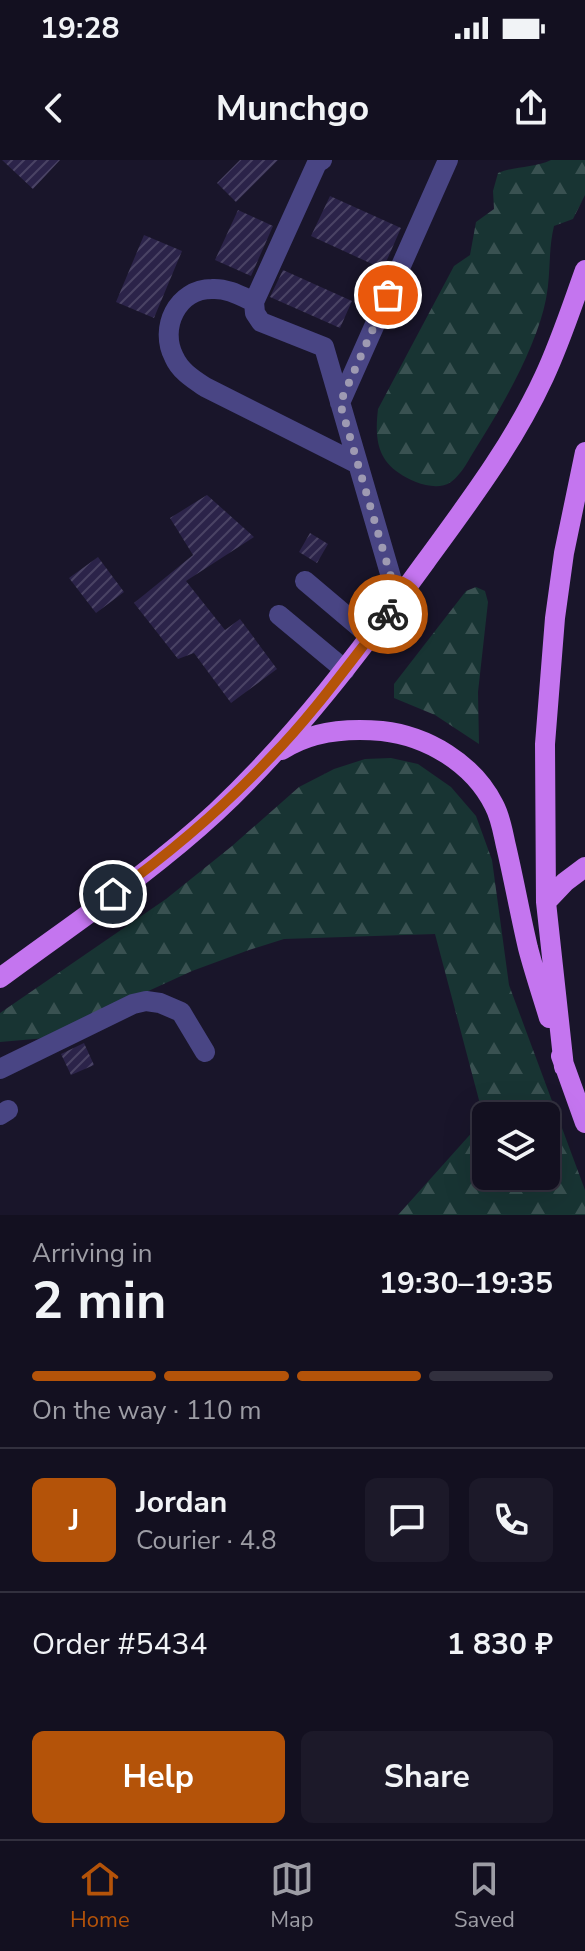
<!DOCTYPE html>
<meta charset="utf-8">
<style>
body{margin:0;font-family:"Nunito Sans",sans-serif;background:#1c1929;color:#f1f3f6;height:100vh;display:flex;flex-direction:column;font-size:30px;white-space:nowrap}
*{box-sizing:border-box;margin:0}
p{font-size:26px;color:#9d9da5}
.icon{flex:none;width:44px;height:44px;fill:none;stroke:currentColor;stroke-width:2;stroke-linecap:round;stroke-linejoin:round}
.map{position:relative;height:1055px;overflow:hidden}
.sheet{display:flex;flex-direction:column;background:#131020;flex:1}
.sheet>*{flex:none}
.tools{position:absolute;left:472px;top:942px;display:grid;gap:16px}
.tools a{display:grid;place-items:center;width:88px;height:88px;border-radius:12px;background:#131020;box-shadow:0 8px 32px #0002,0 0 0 2px #32303e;font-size:40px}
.pin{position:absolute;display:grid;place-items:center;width:68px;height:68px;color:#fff;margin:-34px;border:4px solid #fff;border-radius:50%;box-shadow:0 2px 8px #0007}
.courier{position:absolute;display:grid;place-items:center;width:80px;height:80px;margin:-40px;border:6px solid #b45309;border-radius:50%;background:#fff;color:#222;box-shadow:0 2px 10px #0007}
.head em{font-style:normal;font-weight:700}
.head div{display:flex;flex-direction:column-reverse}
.head{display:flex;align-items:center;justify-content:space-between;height:136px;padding:0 32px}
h1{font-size:52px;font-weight:700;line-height:60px}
.bar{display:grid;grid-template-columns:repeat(4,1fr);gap:12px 8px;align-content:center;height:96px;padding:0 32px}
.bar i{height:10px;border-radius:6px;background:#32303e}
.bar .active{background:#b45309}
.bar p{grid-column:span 4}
.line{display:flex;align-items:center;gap:20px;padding:0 32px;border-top:2px solid #32303e}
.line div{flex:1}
.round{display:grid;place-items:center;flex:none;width:84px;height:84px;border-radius:12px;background:#1c1929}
.action{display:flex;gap:16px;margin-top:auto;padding:16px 32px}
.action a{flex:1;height:92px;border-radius:12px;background:#b45309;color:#fff;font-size:32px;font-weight:700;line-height:92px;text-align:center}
.action a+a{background:#1c1929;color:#f1f3f6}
.status{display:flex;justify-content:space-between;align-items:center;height:56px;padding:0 40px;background:#131020;direction:ltr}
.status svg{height:22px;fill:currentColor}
header{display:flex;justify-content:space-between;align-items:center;height:104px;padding:0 32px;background:#131020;font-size:36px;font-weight:700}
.tabs{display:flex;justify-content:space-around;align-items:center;height:112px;border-top:2px solid #32303e;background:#131020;font-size:22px;color:#9d9da5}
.tabs a{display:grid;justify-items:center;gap:4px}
.tabs .active{color:#b45309}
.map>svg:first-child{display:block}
.forest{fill:url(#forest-firs);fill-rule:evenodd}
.building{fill:url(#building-hatch)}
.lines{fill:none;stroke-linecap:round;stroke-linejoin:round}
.minor{stroke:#494584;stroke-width:20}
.major{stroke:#c475ef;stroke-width:20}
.done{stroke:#9e9ab2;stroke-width:8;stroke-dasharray:0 14.4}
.route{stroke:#b45309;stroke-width:10}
</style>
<div class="status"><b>19:28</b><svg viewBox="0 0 49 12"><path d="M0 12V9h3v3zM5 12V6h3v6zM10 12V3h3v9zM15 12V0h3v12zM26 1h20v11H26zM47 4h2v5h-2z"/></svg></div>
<header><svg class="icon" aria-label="back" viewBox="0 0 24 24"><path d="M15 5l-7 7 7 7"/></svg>Munchgo<svg class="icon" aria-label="share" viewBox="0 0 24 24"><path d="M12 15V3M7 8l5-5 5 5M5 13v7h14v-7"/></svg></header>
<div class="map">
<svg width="585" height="1055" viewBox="0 0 585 1055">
<defs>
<pattern id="forest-firs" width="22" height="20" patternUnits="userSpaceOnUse" patternTransform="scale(2)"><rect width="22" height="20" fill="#183433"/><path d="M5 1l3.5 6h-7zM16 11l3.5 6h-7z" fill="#395151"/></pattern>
<pattern id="building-hatch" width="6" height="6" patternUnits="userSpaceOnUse" patternTransform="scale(2)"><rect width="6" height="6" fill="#2b2349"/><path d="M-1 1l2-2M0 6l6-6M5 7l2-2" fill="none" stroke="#4a4364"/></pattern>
</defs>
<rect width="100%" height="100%" fill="#19152a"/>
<!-- forest -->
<path class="forest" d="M551,0H585V35L573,59L554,66C548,90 551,115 546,139C537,186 502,247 476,288C469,299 462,314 451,322C436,332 412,322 399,313C376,298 375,275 378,249L454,106L470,95L476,62L494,49L493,31L498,13C515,6 534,8 551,0Z
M476,427L485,431L488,442L478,532L479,584L435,555L394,538V524L466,431Z
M391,598L418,604L451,627L476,656L492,700L509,825L585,1030V1055H398L484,959L435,774L284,779L249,790L192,811L46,878L0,882V853L166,739L232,686L299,627L334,609L365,599ZM486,956H546V1016H486Z"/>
<!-- building -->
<path class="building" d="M2,0H60L33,29Z
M240,0H278L236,42L217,23Z
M330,36L401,68L383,109L311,76Z
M238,50L273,66L251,116L215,100Z
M144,75L182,91L154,158L116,142Z
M283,110L352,141L340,168L270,137Z
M207,335L254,377L186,421L225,470L240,459L277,509L231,543L194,493L178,499L134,443L193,395L170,358Z
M310,373L328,384L317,403L299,392Z
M98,397L124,432L96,453L69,418Z
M84,883L94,905L71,915L61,894Z"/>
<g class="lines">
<!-- minor -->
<path class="minor" d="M322,0L317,3L254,142L255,153L261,162L324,187L398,441
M254,142C241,136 227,128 212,129C177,129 159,168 174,197C180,211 193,219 205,227L358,304
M340,243L448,0
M305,421L370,476
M279,455L345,510
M0,909L133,844L146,841L160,843L181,852L205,892
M0,955L8,950"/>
<!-- major -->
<path class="major" d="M282,590C311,571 348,568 382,571C427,576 473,603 494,645C501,658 503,673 506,686C514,720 520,754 528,788C534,811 542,835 549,858
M546,742L565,722L585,707
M0,818C73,764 150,713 216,652C296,577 362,489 426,401C469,342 513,284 544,217C560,183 572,146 585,110
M561,896L585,963
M564,907L546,742L545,584L555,458L564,393L585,292"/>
</g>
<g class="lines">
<!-- done -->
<path class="done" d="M388,454L398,441L340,243L388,135"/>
<!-- route -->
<path class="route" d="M113,734C170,693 223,648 271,597C314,553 350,502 388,454"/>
</g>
</svg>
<div class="tools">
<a><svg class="icon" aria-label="layers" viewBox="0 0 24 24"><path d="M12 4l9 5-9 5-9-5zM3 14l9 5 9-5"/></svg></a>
</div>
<div class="pin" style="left:388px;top:135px;background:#ea580c"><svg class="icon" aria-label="bag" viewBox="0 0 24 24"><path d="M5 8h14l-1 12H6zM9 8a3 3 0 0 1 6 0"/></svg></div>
<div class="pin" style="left:113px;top:734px;background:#1f2937"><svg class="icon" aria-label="home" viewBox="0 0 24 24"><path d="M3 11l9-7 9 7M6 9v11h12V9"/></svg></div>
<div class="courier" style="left:388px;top:454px"><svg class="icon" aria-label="bike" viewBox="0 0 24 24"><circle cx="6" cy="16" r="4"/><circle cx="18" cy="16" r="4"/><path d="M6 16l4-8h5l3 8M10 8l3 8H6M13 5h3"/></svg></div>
</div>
<section class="sheet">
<div class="head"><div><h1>2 min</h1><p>Arriving in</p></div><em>19:30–19:35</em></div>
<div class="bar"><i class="active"></i><i class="active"></i><i class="active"></i><i></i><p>On the way · 110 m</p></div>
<div class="line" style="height:144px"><b class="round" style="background:#b45309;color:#fff">J</b><div><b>Jordan</b><p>Courier · 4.8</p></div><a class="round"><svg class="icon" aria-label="chat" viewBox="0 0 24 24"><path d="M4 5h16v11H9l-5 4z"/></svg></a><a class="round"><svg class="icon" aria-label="phone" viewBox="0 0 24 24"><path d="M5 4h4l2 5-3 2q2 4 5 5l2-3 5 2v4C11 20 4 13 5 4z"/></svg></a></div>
<div class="line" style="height:104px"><div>Order #5434</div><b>1 830 ₽</b></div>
<div class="action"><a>Help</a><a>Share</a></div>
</section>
<nav class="tabs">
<a class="active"><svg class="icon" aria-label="home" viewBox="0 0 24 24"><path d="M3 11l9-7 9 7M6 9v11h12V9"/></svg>Home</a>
<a><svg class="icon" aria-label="map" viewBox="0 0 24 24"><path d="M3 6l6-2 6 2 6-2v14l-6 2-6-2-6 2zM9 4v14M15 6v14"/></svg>Map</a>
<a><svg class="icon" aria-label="saved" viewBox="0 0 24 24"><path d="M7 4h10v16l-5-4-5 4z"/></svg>Saved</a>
</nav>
